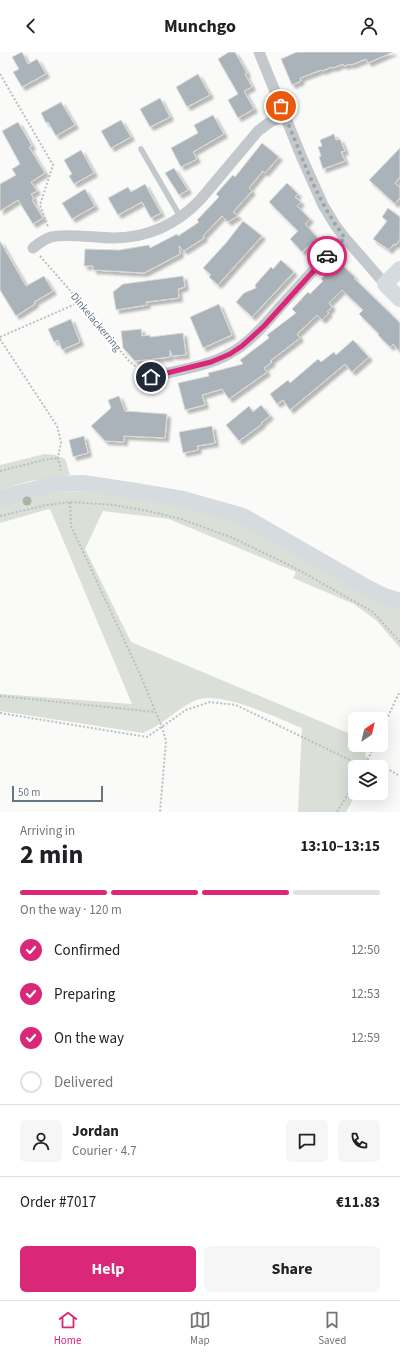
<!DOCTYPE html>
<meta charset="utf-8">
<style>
body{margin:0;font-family:"Source Sans 3",sans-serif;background:#f6f6f6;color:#202124;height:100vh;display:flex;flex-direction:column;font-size:15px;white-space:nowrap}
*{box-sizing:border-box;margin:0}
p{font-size:13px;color:#757577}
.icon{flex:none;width:22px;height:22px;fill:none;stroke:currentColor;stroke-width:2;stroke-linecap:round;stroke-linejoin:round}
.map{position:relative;height:760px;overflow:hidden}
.sheet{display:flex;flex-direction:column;background:#fff;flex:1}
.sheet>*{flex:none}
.needle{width:26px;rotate:35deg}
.controls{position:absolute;left:348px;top:660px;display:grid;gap:8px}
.controls a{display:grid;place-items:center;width:40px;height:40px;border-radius:6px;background:#fff;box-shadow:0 4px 16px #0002;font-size:20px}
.scale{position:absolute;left:12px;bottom:10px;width:91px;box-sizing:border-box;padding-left:4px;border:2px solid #657683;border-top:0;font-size:11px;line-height:14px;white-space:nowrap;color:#657683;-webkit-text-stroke:3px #fff;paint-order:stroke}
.pin{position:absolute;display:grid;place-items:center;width:34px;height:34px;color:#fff;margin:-17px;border:2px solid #fff;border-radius:50%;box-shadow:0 1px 4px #0007}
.courier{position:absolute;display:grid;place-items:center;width:40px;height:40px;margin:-20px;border:3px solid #db2777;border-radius:50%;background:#fff;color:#222;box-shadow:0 1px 5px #0007}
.head em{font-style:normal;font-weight:700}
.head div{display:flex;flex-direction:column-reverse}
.head{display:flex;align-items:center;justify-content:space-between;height:68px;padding:0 20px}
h1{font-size:26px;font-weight:700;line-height:30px}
.bar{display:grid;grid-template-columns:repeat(4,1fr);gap:6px 4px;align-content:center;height:48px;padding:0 20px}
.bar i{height:5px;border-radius:3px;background:#e0e0e0}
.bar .current{background:#db2777}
.bar p{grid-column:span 4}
.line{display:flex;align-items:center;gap:10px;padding:0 20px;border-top:1px solid #e0e0e0}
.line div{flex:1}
.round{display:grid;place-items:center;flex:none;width:42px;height:42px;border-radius:6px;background:#f6f6f6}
ol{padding:0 20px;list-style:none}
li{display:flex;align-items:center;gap:12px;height:44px}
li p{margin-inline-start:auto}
li .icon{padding:4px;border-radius:50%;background:#db2777;color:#fff;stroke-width:4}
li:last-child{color:#757577}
li i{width:22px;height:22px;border:2px solid #e0e0e0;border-radius:50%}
.button{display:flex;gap:8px;margin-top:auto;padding:8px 20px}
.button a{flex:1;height:46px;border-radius:6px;background:#db2777;color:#fff;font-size:16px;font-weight:700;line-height:46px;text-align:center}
.button a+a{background:#f6f6f6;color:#202124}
header{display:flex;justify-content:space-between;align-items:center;height:52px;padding:0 20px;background:#fff;font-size:18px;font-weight:700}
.menu{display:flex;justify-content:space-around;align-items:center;height:56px;border-top:1px solid #e0e0e0;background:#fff;font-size:11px;color:#757577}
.menu a{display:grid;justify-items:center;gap:2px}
.menu .current{color:#db2777}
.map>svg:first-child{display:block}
.green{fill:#dadfd7}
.building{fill:#aab3b9;stroke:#dcdcda;filter:url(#shadow)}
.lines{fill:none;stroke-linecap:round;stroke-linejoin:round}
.path{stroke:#bbbfc2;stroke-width:2;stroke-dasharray:2 2;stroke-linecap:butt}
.lane{stroke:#c3c8cc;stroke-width:5.5}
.street{stroke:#c3c8cc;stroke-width:11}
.secondary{stroke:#d6dbdf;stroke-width:16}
.tree{fill:#aab4a7}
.done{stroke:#99a4ac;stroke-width:4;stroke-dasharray:0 7.2}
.route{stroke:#db2777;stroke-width:5}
.labels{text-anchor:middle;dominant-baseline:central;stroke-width:4;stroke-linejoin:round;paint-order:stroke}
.street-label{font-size:11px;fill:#657683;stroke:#fff}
</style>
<header><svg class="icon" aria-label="back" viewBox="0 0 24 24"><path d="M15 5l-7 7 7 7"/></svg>Munchgo<svg class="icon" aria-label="person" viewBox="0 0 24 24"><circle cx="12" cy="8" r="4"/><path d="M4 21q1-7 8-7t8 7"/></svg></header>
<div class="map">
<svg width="400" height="760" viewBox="0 0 400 760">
<defs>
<filter id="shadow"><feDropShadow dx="3.5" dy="3.5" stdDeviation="1" flood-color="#0004"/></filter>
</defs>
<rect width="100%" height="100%" fill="#fafaf8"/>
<!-- green -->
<path class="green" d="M45,402L55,403L65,407L70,423L30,429L0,438V413Z
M98,439L175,452L238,466L400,555V596L377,569L354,552L293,526L296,520L169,467L103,459L85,497L131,590L355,684V693H368L365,703L372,714V715H355V741H357L346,760H298L302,676C278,666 225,641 200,647C186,650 169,667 156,674C152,677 147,679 143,681L0,659V642H1L132,652L50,457L45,458L0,471V452L48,440Z"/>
<!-- building -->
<path class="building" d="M22,0L28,12L37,7L46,22L22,35L13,20L19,17L12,5Z
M229,0H235L247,21L245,22L252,35L244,39L254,57L238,66L228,48L238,42L218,7Z
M297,0H393L368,11L366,7L351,13L350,12L344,14L343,12L333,16L332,15L322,19L321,18L300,26L301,29L292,33L281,7Z
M198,22L210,43L187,55L176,35Z
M160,46L170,65L150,75L140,57Z
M61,50L75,73L56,84L48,70L46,71L41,61Z
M213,63L224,82L193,100L197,107L181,115L171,96L198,81L194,73Z
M121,68L131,85L111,96L101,79Z
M18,70L32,94L29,95L45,121L31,130L37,139L31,142L34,147L32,148L43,166L33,172L18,148L0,159V132L16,123L12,117L20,112L2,79Z
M334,82L336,88L340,87L345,99L341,100L345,109L323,117L319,105L321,104L318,95L322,94L320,88Z
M262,91L279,105L265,121L263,119L249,136L252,139L233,160L238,164L228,170L222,164L203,184L204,186L184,199L179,194L180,202L144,221L93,218V214H84L85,197L119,198L149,193L150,196L177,182L178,184L199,170L197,168L219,145L216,142L233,123L235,125Z
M400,96V125L395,131L400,136V146L395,152L369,128Z
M81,98L94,121L74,132L69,124L72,122L64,108Z
M174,116L188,138L179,143L165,121Z
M287,131L298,142L295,145L301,150L297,154L310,167L305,172L318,186L302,200L290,187L298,179L269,150Z
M145,132L161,161L151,166L142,150L118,163L108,146L128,135L131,140Z
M85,137L95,154L72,167L62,151Z
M388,156L400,165V187L396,193L394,192L389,198L373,187L387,169L382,165Z
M243,169L262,184L218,233L209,225L211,223L203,216L226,191Z
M0,189L26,234L44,224L53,239L34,250L35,252L16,264L0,238Z
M281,208L294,220L252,265L236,250L244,241L256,236L255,233L271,215L273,217Z
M339,210L355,225L354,226L400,271V300L393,292L390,295L378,283L379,282L359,262L363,258L342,238L329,251L332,255L327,260L329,261L322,268L317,263L297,282L300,286L270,309L272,310L264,316L267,320L229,347L222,337L202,343L205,353L185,358L178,331L209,324L208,321L243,312L240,308L269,286L267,283L296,261L292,257L308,240L310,242L323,229L321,227Z
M183,224L185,235L178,237L179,246L146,250L147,253L116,258L113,240L123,232Z
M219,252L232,283L203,296L190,265Z
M71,267L80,290L62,298L58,288L54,290L48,277Z
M141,277L142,284L150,283V285L183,281L186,303L172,304L170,298V305L135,309L123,296L121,279Z
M353,288L369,305L352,320L345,312L290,358L283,348L277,352L270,342L288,328L290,331L318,307L321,310L334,300L336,303Z
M119,344L125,359L167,362L165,386L124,384V390L105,389L91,374L111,356L108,348Z
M261,353L270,364L261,371L262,372L239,389L226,373L249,354L253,360Z
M212,374L215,391L197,394L198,398L183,401L179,380Z
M84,384L88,401L73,405L69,388Z"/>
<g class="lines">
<!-- path -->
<path class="path" d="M0,22L53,113L40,153L48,175
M40,204L80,250L129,309L141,319
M0,285L80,250
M0,287L57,374L61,390L58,406L61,418
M0,419L44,408L58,406
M70,450L71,474L139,620L162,675L166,689L160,760
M0,464L46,453L70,450L114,453L148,459L181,467L233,486L295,516L373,560L400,590
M0,644L155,660
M0,661L147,685L186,658L210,650L236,653L352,709L379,712L400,724
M381,679L400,639
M364,715L375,693
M337,760L355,730"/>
<!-- lane -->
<path class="lane" d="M141,97L181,166"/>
<!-- street -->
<path class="street" d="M259,0L302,106L323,153L335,173L345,186L385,232
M33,196C38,192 44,187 51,185C66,181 96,186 113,186C148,186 176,173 200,148L258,79L270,70L285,64
M151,325C176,318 206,315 229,302C250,291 265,272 280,255C301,232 322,208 345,186"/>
<!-- secondary -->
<path class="secondary" d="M400,217L385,232L400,247
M0,446L54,432L83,431L136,439L183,447L243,464L368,536L384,544L400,549"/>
</g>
<!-- trees -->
<circle class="tree" cx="27" cy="449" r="4.5"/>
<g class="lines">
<!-- done -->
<path class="done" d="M281,54C300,99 315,147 345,186L327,204"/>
<!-- route -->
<path class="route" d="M151,325L211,310L230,302L242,294L264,274L327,204"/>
</g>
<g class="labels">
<!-- street labels -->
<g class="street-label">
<text transform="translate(96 270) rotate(50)">Dinkelackerring</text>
</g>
</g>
</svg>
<div class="controls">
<a><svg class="needle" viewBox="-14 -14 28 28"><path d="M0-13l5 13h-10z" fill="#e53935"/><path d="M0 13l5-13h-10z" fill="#757577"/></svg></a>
<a><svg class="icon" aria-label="layers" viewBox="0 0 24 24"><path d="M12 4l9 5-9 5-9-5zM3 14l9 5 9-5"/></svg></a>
</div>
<div class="scale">50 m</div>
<div class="pin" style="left:281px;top:54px;background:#ea580c"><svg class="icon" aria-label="bag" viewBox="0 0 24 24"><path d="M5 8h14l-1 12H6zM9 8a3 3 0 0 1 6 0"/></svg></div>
<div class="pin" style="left:151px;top:325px;background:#1f2937"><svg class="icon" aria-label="home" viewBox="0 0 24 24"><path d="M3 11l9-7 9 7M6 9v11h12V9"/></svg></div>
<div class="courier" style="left:327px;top:204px"><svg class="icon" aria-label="car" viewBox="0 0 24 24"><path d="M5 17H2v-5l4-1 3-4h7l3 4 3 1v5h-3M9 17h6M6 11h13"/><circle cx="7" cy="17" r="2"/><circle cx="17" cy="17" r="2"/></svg></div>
</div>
<section class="sheet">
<div class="head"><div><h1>2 min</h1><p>Arriving in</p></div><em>13:10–13:15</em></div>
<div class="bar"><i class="current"></i><i class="current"></i><i class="current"></i><i></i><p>On the way · 120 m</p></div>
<ol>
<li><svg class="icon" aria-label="check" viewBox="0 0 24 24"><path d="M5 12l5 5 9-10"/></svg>Confirmed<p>12:50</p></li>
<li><svg class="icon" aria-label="check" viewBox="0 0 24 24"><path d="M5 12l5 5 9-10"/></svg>Preparing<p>12:53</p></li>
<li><svg class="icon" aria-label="check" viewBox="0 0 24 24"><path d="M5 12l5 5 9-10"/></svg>On the way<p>12:59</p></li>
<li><i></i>Delivered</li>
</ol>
<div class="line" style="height:72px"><a class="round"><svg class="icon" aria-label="person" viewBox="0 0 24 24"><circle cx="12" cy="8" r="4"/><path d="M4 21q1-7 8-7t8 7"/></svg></a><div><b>Jordan</b><p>Courier · 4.7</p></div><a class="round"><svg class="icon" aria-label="chat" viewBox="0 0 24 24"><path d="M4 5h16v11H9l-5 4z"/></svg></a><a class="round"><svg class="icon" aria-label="phone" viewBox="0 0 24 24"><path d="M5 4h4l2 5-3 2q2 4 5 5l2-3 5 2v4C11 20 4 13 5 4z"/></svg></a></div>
<div class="line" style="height:52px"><div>Order #7017</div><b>€11.83</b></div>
<div class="button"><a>Help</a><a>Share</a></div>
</section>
<nav class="menu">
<a class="current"><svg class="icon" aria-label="home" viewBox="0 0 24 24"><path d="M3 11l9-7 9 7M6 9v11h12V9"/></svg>Home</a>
<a><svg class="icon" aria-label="map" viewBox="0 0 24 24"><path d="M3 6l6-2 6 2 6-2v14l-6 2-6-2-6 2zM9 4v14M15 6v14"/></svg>Map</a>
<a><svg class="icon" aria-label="saved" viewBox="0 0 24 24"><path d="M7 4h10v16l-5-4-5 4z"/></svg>Saved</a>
</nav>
